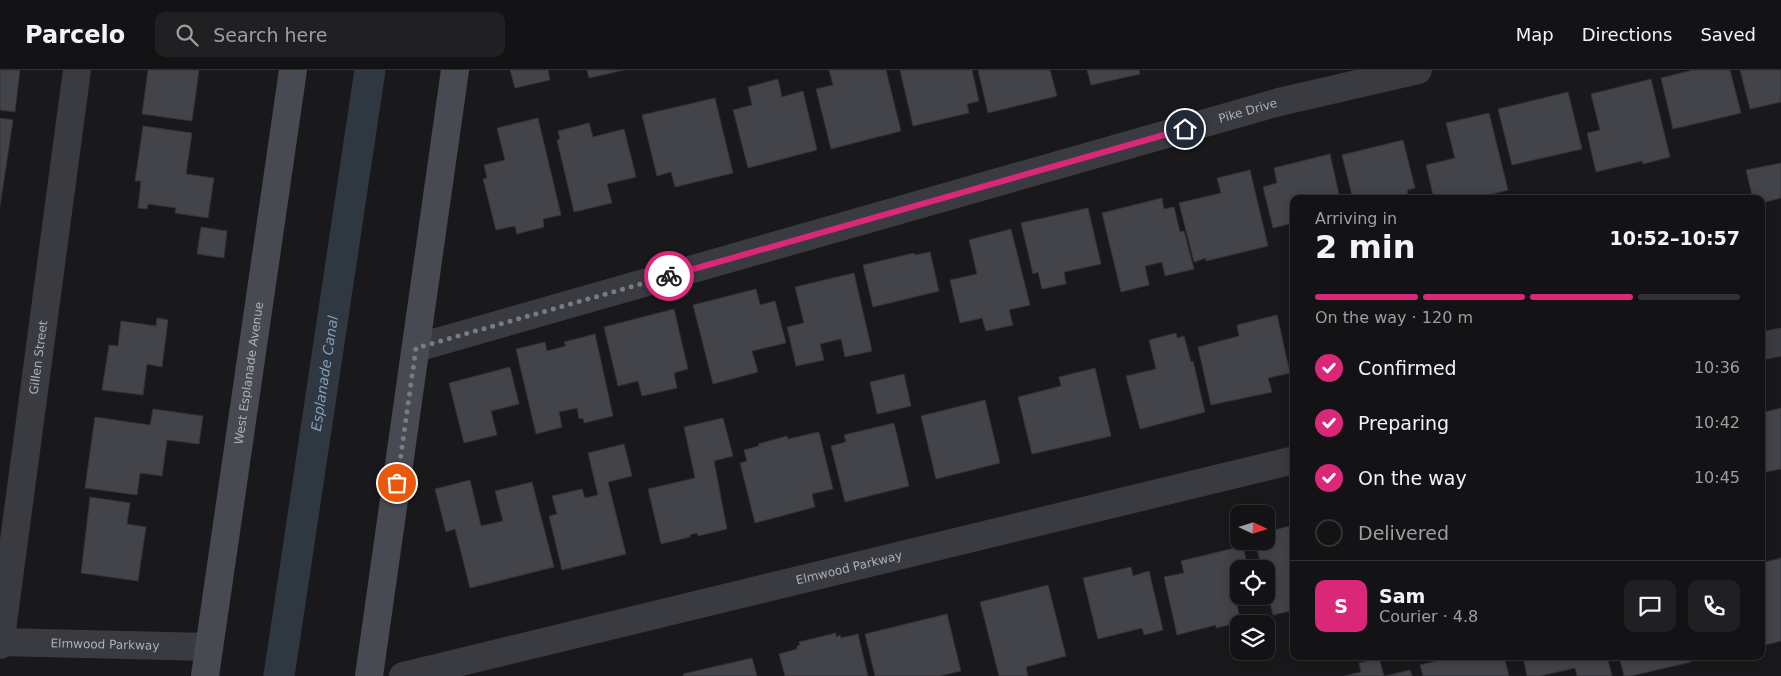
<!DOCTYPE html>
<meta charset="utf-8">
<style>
body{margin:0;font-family:"DejaVu Sans",sans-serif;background:#202022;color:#f1f3f6;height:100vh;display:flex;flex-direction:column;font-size:19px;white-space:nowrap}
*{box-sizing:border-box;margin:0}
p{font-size:16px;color:#9d9ea0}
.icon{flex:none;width:28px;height:28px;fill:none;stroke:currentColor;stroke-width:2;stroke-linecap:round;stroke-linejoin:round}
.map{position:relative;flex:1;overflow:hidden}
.sheet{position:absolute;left:1290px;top:125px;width:475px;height:465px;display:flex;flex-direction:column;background:#131315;border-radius:10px;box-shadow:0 2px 12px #0003,0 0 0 1px #323234}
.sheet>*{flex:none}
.needle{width:32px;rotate:94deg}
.fabs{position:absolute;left:1230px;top:435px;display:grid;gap:10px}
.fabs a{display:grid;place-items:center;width:45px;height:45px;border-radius:10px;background:#131315;box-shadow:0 2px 12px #0003,0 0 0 1px #323234;font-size:25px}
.pin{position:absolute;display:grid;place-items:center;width:42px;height:42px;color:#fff;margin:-21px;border:2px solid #fff;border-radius:50%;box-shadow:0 1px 5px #0007}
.courier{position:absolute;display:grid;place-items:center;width:50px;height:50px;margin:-25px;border:4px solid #db2777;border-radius:50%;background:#fff;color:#222;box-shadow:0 1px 6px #0007}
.headline em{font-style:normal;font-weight:700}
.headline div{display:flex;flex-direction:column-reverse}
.headline{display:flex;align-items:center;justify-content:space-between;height:85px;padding:0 25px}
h1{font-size:32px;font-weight:700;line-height:38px}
.bar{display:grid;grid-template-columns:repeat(4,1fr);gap:8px 5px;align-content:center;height:60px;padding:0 25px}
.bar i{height:6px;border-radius:4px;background:#323234}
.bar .selected{background:#db2777}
.bar p{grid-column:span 4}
.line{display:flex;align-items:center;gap:12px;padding:0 25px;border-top:1px solid #323234}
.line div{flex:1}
.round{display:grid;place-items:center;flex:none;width:52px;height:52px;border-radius:10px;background:#202022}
ol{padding:0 25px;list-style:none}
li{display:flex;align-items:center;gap:15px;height:55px}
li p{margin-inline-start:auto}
li .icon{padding:5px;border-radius:50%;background:#db2777;color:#fff;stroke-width:4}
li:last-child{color:#9d9ea0}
li i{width:28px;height:28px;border:2px solid #323234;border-radius:50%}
header{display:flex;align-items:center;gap:30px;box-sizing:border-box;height:70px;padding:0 25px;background:#131315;border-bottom:1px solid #323234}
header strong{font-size:24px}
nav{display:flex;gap:28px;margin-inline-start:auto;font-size:18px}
.search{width:350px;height:45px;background:#202022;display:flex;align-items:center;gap:12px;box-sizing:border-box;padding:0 18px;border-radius:10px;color:#9d9ea0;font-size:19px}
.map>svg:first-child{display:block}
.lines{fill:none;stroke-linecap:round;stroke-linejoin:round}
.canal{stroke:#2f3840;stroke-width:31}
.building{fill:#434449;stroke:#333338}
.street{stroke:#3a3b41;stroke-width:28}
.secondary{stroke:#484a51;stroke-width:28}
.done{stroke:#797b83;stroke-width:5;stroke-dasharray:0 9}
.route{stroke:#db2777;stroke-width:6}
.labels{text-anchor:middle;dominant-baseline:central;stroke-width:5;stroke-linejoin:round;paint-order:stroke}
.street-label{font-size:12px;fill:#acb0bb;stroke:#141417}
.water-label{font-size:14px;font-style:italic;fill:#839eb6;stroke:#141417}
</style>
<header>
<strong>Parcelo</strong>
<div class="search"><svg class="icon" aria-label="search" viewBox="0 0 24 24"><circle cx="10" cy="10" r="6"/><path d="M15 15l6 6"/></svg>Search here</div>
<nav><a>Map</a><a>Directions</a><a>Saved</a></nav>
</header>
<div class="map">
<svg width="1781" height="606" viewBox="0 0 1781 606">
<rect width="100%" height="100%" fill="#19191c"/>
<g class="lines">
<!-- canal -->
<path class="canal" id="s1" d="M279,606L370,0"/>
</g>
<!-- building -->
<path class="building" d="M0,0H20L15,42L0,40Z
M148,0H199L192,51L142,44Z
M510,0H548L550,10L515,18Z
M587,0H624L589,8Z
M829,0H886L901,61L831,79L816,19L833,15Z
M900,0H972L979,31L967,34L969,43L913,56Z
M978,0H1050L1057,26L988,43Z
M1087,0H1139L1140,4L1091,15Z
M1693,0H1730L1741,43L1673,59L1661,8Z
M1740,0H1781V32L1750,39Z
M778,9L782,27L803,21L817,80L748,98L733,40L752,35L748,17Z
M1651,9L1670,87L1643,94L1642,91L1596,102L1587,63L1600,60L1591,24Z
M1568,22L1582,79L1512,95L1498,39Z
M715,28L733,103L675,117L671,102L657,106L642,45Z
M1489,43L1508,120L1471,129H1434L1426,95L1455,88L1446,53Z
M0,48L13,50L0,136Z
M538,48L561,145L543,149L544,157L517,164L515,156L496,160L483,109L487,108L484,95L505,90L497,58Z
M589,53L593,67L624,59L636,107L607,114L612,133L574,142L557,70L560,69L558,61Z
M143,56L192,63L186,104L214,108L208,148L175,143L176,138L148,134L147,139L138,138L141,111H135Z
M1403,70L1415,118L1407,120L1409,129H1353L1342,85Z
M1330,84L1340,129H1294V153L1273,158L1263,117L1277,113L1274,98Z
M1781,93V128L1761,133V129H1753L1746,100Z
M1250,100L1268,176L1206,191V188L1194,192L1179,133L1221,123L1217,108Z
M1162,128L1164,139L1174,137L1180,162L1184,161L1194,199L1165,206L1162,192L1145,196L1149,215L1121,222L1102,143Z
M1088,138L1101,194L1064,202L1066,214L1042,219L1038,202L1033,204L1021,153Z
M201,157L227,161L224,188L197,184Z
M1011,159L1030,235L1009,240L1013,255L986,261L982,248L960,253L950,210L977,204L969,170Z
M930,182L939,221L873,237L863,195L914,183L915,185Z
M854,203L872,281L845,287L841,269L820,274L824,290L796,296L787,257L804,253L795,217Z
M756,219L760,235L775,231L786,273L752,281L758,302L713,314L693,235Z
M674,239L688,299L674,303L677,318L642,326L638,311L618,316L604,257Z
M1277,245L1290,303L1268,308L1272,322L1211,335L1198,277L1239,266L1237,255Z
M157,248L168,250L162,297L147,294L143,325L102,320L109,275L118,276L121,251L156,256Z
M1176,263L1177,268L1184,266L1191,292L1193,291L1205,342L1140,359L1126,306L1156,299L1149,270Z
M595,264L613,346L584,353L583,348L579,349L577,338L559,342L562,357L536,364L516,279L545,272L547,281L566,276L564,272Z
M510,297L519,334L491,341L497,365L464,373L449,313Z
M1095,298L1111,366L1032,384L1018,327L1061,316L1059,307Z
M904,304L911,336L877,344L870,312Z
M985,330L1000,393L936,409L921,346Z
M1781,338V399L1761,403V343Z
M153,339L203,346L199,374L167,370L162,406L140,403L137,425L85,418L95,347L150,355Z
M723,348L733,386L714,391L727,459L698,466L697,463L690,465V467L661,474L648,419L695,408L684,357Z
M894,353L909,416L845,432L831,376L846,372L844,365Z
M819,362L833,419L812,424L815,437L755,453L740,393L747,391L744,380L759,376L758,374L787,366L788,369Z
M624,374L632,406L608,412L626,484L562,500L549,446L557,444L552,426L582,419L585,428L598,425L588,383Z
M470,410L481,456L503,451L495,421L532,412L554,497L470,518L455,459L446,462L435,419Z
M90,427L130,433L127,454L146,457L138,511L81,503Z
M1294,455V540L1273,545L1266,516V499H1262L1255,471H1266V462Z
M1243,476L1248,499H1239V526H1255L1256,531L1237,535L1241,552L1216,558V555L1177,565L1164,507L1184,503L1181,491Z
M1781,488V571L1761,576V493Z
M1131,497L1133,506L1149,501L1163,560L1144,565L1142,558L1098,569L1083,508Z
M1048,515L1066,586L1026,597L1028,606H999L980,532Z
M947,544L961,601L940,606H875L865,564Z
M836,563V567L840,565L841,568L858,564L868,606H785L779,584L797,579V576L800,575L799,572Z
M1457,586H1504L1509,606H1423L1420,595Z
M1523,586H1607L1612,606H1577L1575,598L1540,606H1527Z
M1619,586H1690L1691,592L1631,606H1624Z
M752,588L757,606H684L683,604Z
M1379,588L1384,606H1344L1361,602L1359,593Z
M1410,600L1412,606H1386Z"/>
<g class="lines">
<!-- street -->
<g class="street">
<path d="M1761,276L1781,272"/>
<path id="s2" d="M416,278L1279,32L1418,0"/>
<path id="s3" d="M0,572L209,577"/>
<path id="s4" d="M0,575L77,0"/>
<path id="s5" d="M403,606L1294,390"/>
</g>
<!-- secondary -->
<g class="secondary">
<path id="s6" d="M205,606L293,0"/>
<path d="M369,606L455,0"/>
</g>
</g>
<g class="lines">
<!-- done -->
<path class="done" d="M397,413L416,278L669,206"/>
<!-- route -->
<path class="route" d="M669,206L1185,59"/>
</g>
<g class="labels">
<!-- street labels -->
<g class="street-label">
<text stroke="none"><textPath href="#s2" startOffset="865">Pike Drive</textPath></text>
<text stroke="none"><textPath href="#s4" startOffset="290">Gillen Street</textPath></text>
<text stroke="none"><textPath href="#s6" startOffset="306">West Esplanade Avenue</textPath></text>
<text stroke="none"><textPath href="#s5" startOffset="459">Elmwood Parkway</textPath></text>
<text stroke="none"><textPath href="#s3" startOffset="105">Elmwood Parkway</textPath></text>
</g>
<!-- water labels -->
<g class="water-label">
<text stroke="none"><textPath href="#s1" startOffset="306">Esplanade Canal</textPath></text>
</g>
</g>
</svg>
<div class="fabs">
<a><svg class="needle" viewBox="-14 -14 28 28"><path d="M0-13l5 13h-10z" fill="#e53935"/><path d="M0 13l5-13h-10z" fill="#9d9ea0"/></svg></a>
<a><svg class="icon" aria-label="locate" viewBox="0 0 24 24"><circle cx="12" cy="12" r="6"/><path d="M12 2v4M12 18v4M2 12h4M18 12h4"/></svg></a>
<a><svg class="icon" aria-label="layers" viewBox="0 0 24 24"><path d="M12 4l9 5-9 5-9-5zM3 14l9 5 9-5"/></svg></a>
</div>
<div class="pin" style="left:397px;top:413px;background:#ea580c"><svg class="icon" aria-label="bag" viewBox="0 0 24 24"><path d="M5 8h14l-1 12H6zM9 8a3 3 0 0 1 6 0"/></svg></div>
<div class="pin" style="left:1185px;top:59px;background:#1f2937"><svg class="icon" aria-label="home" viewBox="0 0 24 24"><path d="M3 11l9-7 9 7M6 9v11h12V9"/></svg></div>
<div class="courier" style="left:669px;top:206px"><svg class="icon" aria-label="bike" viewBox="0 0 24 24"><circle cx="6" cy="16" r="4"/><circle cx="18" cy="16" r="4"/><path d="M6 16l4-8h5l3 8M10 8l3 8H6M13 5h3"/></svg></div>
<section class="sheet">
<div class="headline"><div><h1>2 min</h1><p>Arriving in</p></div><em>10:52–10:57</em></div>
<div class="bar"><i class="selected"></i><i class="selected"></i><i class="selected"></i><i></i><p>On the way · 120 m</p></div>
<ol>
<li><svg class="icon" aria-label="check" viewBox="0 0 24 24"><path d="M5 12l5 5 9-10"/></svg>Confirmed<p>10:36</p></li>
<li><svg class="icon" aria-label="check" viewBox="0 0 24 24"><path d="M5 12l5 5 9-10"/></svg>Preparing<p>10:42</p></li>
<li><svg class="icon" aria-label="check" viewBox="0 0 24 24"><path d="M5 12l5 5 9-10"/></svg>On the way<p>10:45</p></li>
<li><i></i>Delivered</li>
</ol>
<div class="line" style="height:90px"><b class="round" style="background:#db2777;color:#fff">S</b><div><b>Sam</b><p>Courier · 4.8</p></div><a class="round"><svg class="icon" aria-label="chat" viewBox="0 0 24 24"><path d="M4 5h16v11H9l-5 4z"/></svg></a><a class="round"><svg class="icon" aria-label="phone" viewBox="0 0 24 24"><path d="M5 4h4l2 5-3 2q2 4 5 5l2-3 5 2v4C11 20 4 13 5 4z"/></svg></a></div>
</section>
</div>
